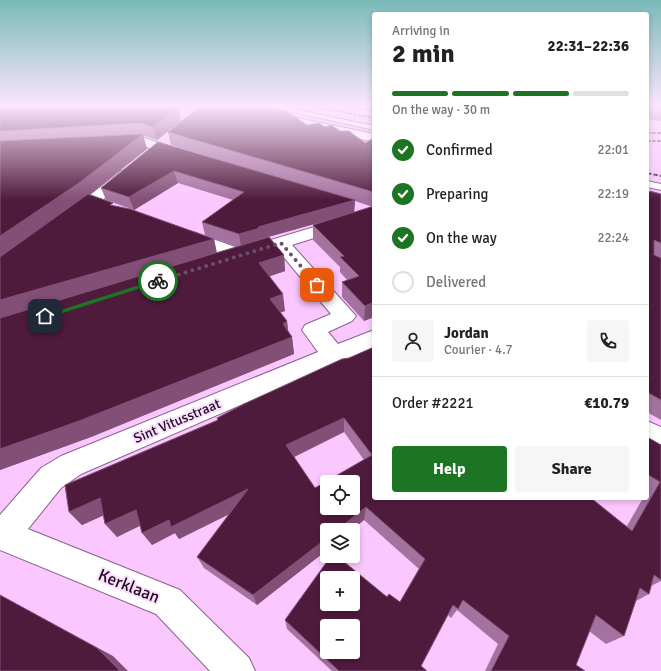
<!DOCTYPE html>
<meta charset="utf-8">
<style>
body{margin:0;font-family:Signika,sans-serif;background:#f6f6f6;color:#222;height:100vh;display:flex;flex-direction:column;font-size:15px;white-space:nowrap}
*{box-sizing:border-box;margin:0}
p{font-size:13px;color:#767676}
.icon{flex:none;width:22px;height:22px;fill:none;stroke:currentColor;stroke-width:2;stroke-linecap:round;stroke-linejoin:round}
.map{position:relative;flex:1;overflow:hidden}
.details{position:absolute;left:372px;top:12px;width:277px;height:488px;display:flex;flex-direction:column;background:#fff;border-radius:4px;box-shadow:0 2px 6px #0003}
.details>*{flex:none}
.tools{position:absolute;left:320px;top:475px;display:grid;gap:8px}
.tools a{display:grid;place-items:center;width:40px;height:40px;border-radius:4px;background:#fff;box-shadow:0 2px 6px #0003;font-size:20px}
.pin{position:absolute;display:grid;place-items:center;width:34px;height:34px;color:#fff;margin:-17px;border-radius:8px;box-shadow:0 2px 6px #0006}
.courier{position:absolute;display:grid;place-items:center;width:40px;height:40px;margin:-20px;border:3px solid #1c7522;border-radius:50%;background:#fff;color:#222;box-shadow:0 1px 5px #0007}
.head em{font-style:normal;font-weight:700}
.head div{display:flex;flex-direction:column-reverse}
.head{display:flex;align-items:center;justify-content:space-between;height:68px;padding:0 20px}
h1{font-size:26px;font-weight:700;line-height:30px}
.bar{display:grid;grid-template-columns:repeat(4,1fr);gap:6px 4px;align-content:center;height:48px;padding:0 20px}
.bar i{height:5px;border-radius:3px;background:#e0e0e0}
.bar .active{background:#1c7522}
.bar p{grid-column:span 4}
.line{display:flex;align-items:center;gap:10px;padding:0 20px;border-top:1px solid #e0e0e0}
.line div{flex:1}
.round{display:grid;place-items:center;flex:none;width:42px;height:42px;border-radius:4px;background:#f6f6f6}
ol{padding:0 20px;list-style:none}
li{display:flex;align-items:center;gap:12px;height:44px}
li p{margin-inline-start:auto}
li .icon{padding:4px;border-radius:50%;background:#1c7522;color:#fff;stroke-width:4}
li:last-child{color:#767676}
li i{width:22px;height:22px;border:2px solid #e0e0e0;border-radius:50%}
.button{display:flex;gap:8px;margin-top:auto;padding:8px 20px}
.button a{flex:1;height:46px;border-radius:4px;background:#1c7522;color:#fff;font-size:16px;font-weight:700;line-height:46px;text-align:center}
.button a+a{background:#f6f6f6;color:#222}
.map>svg:first-child{display:block}
.lines{fill:none;stroke-linecap:round;stroke-linejoin:round}
.lane-casing{stroke:#8b5f8f;stroke-width:2}
.street-casing{stroke:#8b5f8f;stroke-width:2}
.lane{fill:#fff;fill-rule:evenodd}
.street{fill:#fff;fill-rule:evenodd}
.rail-far1{stroke:#3f2941;stroke-width:1.5;stroke-dasharray:3.5 1.5;stroke-linecap:butt}
.rail{stroke:#3f2941;stroke-width:2;stroke-dasharray:4.5 2;stroke-linecap:butt}
.wall{fill:#a4729e;fill-rule:evenodd}
.shaded-wall{fill:#824f77}
.building{fill:#4f1b3d;stroke:#824f77;fill-rule:evenodd}
.route{fill:#1c7522}
.done{stroke:#6b4e6e;stroke-width:4;stroke-dasharray:0 7.2}
.labels{text-anchor:middle;dominant-baseline:central;stroke-width:4;stroke-linejoin:round;paint-order:stroke}
.street-label{font-size:14px;fill:#1e0d20;stroke:#fcdefe}
.near-street-label{font-size:17px;fill:#1e0d20;stroke:#fcdefe}
</style>
<div class="map">
<svg width="661" height="671" viewBox="0 0 661 671">
<rect width="100%" height="100%" fill="#fac8fe"/>
<g class="lines">
<defs>
<path id="lane" d="M266,106H279L374,126V130Z
M647,181L661,184V190L647,187Z"/>
<path id="street" d="M179,106H233L234,107C225,117 193,111 181,108Z
M274,113L374,134V142L270,118L268,116Z
M145,138L188,153L190,156L188,159L183,160L144,146L114,147L108,143L114,139Z
M126,170L131,171L133,174L131,177L79,219L73,221L67,219L65,216L67,213L121,171Z
M374,209V219L292,245L356,316L352,321L328,332L338,344L374,330V347L81,474L61,488L28,529L180,590L249,658L255,671H210L156,614L0,550V515L41,468L61,456L318,352L302,330L305,325L331,314L277,249L240,260L181,240L178,236L181,232L187,231L193,232L241,249Z
M647,421L661,427V453L647,447Z"/>
</defs>
<!-- lane casing -->
<use href="#lane" class="lane-casing"/>
<!-- street casing -->
<use href="#street" class="street-casing"/>
<!-- lane -->
<use href="#lane" class="lane"/>
<!-- street -->
<use href="#street" class="street"/>
<!-- rail-far1 -->
<path class="rail-far1" d="M309,106L374,118
M344,106L374,111
M647,133H661
M647,141H661"/>
<!-- rail -->
<path class="rail" d="M647,173L661,176"/>
</g>
<!-- wall -->
<path class="wall" d="M0,106L178,108L181,121L157,140L145,136L143,137L147,149L89,195L114,206L214,239L217,253L238,247L205,235L202,222L233,200L178,183L134,210L106,200L101,188L158,142L257,171L171,145L168,132L258,108L307,125L325,127L340,131L365,143L374,138V317L364,321L342,297V282L347,280L340,272V267L313,240V225L339,217L261,239L284,255L285,271L270,276L285,311L280,312L287,321L288,331L292,337L294,354L91,437L0,470ZM355,201L373,207L354,213Z
M647,106H661V121L647,119Z
M647,194H661V420L647,412Z
M349,358L627,526L643,498H647V437L661,445V581L651,586L649,594L636,601L624,636L606,644L589,631L576,665L585,671H485L498,644L457,610L451,618L448,615L421,666L427,671H332L287,629L285,620L387,597L400,602L419,569L364,520L352,530H327V550L257,605L204,568L197,557L229,514L179,539L175,533L152,545L140,525L117,537L104,515L82,525L69,512L217,420ZM344,432L364,460L315,488L294,457Z"/>
<!-- shaded-wall -->
<path class="shaded-wall" d="M178,108L181,121L157,140L153,127Z
M143,134L147,149L85,198L0,259V236Z
M174,171L178,183L134,210L129,197Z
M355,200L354,213L261,239V241L241,247L239,234L258,227Z
M214,239L217,255L0,320V300Z
M284,255L285,271L262,279L259,263Z
M283,294L285,311L272,316L270,299Z
M374,302V317L364,321L365,306Z
M287,321L289,337H292L294,354L91,437L0,470V449L283,324Z
M344,418V432L288,460L286,445Z
M248,489L252,503L179,539L175,533L152,545L142,533L169,520Z
M100,498L111,512L82,525L69,512Z
M366,507L364,520L352,530H337Z
M136,510L146,523L117,537L105,524Z
M327,538V550L257,605L253,595Z
M0,595L113,656L128,671H120Z"/>
<!-- building -->
<path class="building" d="M0,106H175L178,108L153,127L141,123L0,131Z
M201,106H255L258,108L263,107L286,111L307,125L319,123L325,127L331,125L340,131H349L365,143L374,138V192L168,132Z
M143,134L79,183L0,236V141Z
M158,142L355,200L258,227L260,228L239,234L202,222L244,192L174,171L129,197L101,188Z
M650,191L661,194V243L654,240V255L661,258V400L647,392V194Z
M88,194L113,203L110,205L130,209L214,239L0,300V257Z
M374,206V302L365,306L342,282L359,276L340,257L344,256L313,225Z
M269,237L284,255L259,263L283,294L270,299L287,321L283,324L292,337L79,421L0,449V318Z
M374,347V498H591L632,531L660,482L647,474V437L661,445V580L654,575L649,594L640,588L624,636L596,615L576,665L585,671H491L509,636L463,600L458,609L453,605L421,666L427,671H339L285,620L331,556H337L387,597L389,594L400,602L425,559L366,507L337,530H327V538L253,595L197,557L248,489L171,527L169,520L142,533L136,510L105,524L100,498L69,512L65,485L218,420L217,418L244,404L342,359L349,358ZM344,418L372,455L315,488L286,445ZM327,482H353V508H327ZM327,578H353V604H327ZM327,626H353V652H327Z
M0,595L97,648L120,671H0Z"/>
<!-- sky -->
<linearGradient id="sky" x2="0" y2="1"><stop stop-color="#79bab9"/><stop offset="0.53" stop-color="#fde6ff"/><stop offset="1" stop-color="#fde6ff" stop-opacity="0"/></linearGradient>
<rect width="661" height="200" fill="url(#sky)"/>
<!-- route -->
<path class="route" d="M158,279L160,280V282L47,318L42,316Z"/>
<g class="lines">
<!-- done -->
<path class="done" d="M158,281L281,243L317,285"/>
</g>
<g class="labels">
<!-- street labels -->
<g class="street-label">
<text transform="translate(177 421) rotate(-23)">Sint Vitusstraat</text>
</g>
<!-- near-street labels -->
<g class="near-street-label">
<text transform="translate(129 586) rotate(22)">Kerklaan</text>
</g>
</g>
</svg>
<div class="tools">
<a><svg class="icon" aria-label="locate" viewBox="0 0 24 24"><circle cx="12" cy="12" r="6"/><path d="M12 2v4M12 18v4M2 12h4M18 12h4"/></svg></a>
<a><svg class="icon" aria-label="layers" viewBox="0 0 24 24"><path d="M12 4l9 5-9 5-9-5zM3 14l9 5 9-5"/></svg></a>
<a>+</a>
<a>−</a>
</div>
<div class="pin" style="left:317px;top:285px;background:#ea580c"><svg class="icon" aria-label="bag" viewBox="0 0 24 24"><path d="M5 8h14l-1 12H6zM9 8a3 3 0 0 1 6 0"/></svg></div>
<div class="pin" style="left:45px;top:316px;background:#1f2937"><svg class="icon" aria-label="home" viewBox="0 0 24 24"><path d="M3 11l9-7 9 7M6 9v11h12V9"/></svg></div>
<div class="courier" style="left:158px;top:281px"><svg class="icon" aria-label="bike" viewBox="0 0 24 24"><circle cx="6" cy="16" r="4"/><circle cx="18" cy="16" r="4"/><path d="M6 16l4-8h5l3 8M10 8l3 8H6M13 5h3"/></svg></div>
<section class="details">
<div class="head"><div><h1>2 min</h1><p>Arriving in</p></div><em>22:31–22:36</em></div>
<div class="bar"><i class="active"></i><i class="active"></i><i class="active"></i><i></i><p>On the way · 30 m</p></div>
<ol>
<li><svg class="icon" aria-label="check" viewBox="0 0 24 24"><path d="M5 12l5 5 9-10"/></svg>Confirmed<p>22:01</p></li>
<li><svg class="icon" aria-label="check" viewBox="0 0 24 24"><path d="M5 12l5 5 9-10"/></svg>Preparing<p>22:19</p></li>
<li><svg class="icon" aria-label="check" viewBox="0 0 24 24"><path d="M5 12l5 5 9-10"/></svg>On the way<p>22:24</p></li>
<li><i></i>Delivered</li>
</ol>
<div class="line" style="height:72px"><a class="round"><svg class="icon" aria-label="person" viewBox="0 0 24 24"><circle cx="12" cy="8" r="4"/><path d="M4 21q1-7 8-7t8 7"/></svg></a><div><b>Jordan</b><p>Courier · 4.7</p></div><a class="round"><svg class="icon" aria-label="phone" viewBox="0 0 24 24"><path d="M5 4h4l2 5-3 2q2 4 5 5l2-3 5 2v4C11 20 4 13 5 4z"/></svg></a></div>
<div class="line" style="height:52px"><div>Order #2221</div><b>€10.79</b></div>
<div class="button"><a>Help</a><a>Share</a></div>
</section>
</div>
